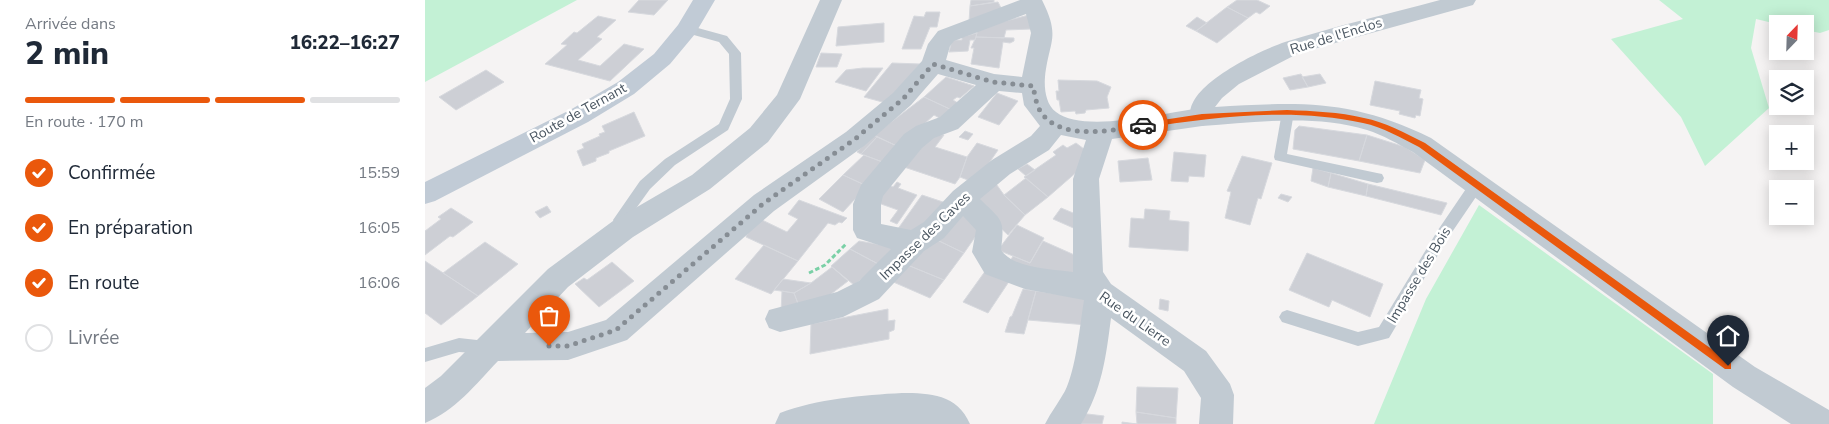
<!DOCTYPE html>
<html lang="fr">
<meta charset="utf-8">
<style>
body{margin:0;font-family:"Nunito Sans",sans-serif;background:#f6f6f7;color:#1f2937;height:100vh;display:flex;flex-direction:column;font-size:19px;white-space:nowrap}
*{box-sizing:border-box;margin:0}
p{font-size:16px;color:#747a83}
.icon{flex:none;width:28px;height:28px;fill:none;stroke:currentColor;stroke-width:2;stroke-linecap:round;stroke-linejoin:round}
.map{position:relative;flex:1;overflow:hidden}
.details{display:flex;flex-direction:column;background:#fff;width:425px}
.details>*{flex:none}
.needle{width:32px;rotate:23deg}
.buttons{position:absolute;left:1344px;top:15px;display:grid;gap:10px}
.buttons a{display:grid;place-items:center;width:45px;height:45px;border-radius:0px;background:#fff;box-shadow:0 2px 12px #0003;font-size:25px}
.pin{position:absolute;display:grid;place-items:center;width:42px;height:42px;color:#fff;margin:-51px -21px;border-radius:50% 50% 50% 0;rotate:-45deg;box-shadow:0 0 5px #0007}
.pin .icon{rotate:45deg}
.courier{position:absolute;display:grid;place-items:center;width:50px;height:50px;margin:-25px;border:4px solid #ea580c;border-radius:50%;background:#fff;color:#222;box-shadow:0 1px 6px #0007}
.overview em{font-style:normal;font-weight:800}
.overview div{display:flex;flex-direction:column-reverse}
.overview{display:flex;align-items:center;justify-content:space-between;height:85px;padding:0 25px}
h1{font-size:32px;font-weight:800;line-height:38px}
.bar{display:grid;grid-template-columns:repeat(4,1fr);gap:8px 5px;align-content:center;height:60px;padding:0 25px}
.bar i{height:6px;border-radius:4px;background:#e0e1e3}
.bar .active{background:#ea580c}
.bar p{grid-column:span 4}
ol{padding:0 25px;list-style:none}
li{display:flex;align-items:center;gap:15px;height:55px}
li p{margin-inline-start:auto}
li .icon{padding:5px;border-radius:50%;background:#ea580c;color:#fff;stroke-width:4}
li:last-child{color:#747a83}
li i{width:28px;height:28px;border:2px solid #e0e1e3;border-radius:50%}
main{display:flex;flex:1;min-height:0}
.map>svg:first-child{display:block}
.green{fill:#c3f1d5}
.building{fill:#cdcfd5;stroke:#d7d9de}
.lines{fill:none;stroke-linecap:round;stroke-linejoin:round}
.path{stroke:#7ad0a6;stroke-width:3;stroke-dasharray:4.5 2.5;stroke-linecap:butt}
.service{fill:#c1cad2;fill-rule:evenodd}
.minor{fill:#c1cad2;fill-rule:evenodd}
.tertiary{fill:#c1cad2;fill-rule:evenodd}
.secondary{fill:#c1cbd6;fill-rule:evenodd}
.route{fill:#ea580c}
.done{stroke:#868d94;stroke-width:5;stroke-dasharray:0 9}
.labels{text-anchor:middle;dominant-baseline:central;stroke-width:5;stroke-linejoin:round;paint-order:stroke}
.street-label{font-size:14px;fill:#4a5661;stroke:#fff}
</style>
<main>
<section class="details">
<div class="overview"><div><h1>2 min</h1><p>Arrivée dans</p></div><em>16:22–16:27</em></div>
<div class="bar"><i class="active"></i><i class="active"></i><i class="active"></i><i></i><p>En route · 170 m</p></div>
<ol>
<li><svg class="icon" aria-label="check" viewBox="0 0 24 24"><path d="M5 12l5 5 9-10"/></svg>Confirmée<p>15:59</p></li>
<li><svg class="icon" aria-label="check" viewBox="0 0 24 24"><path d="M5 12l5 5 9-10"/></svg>En préparation<p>16:05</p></li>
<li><svg class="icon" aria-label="check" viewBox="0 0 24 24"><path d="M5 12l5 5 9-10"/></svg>En route<p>16:06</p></li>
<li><i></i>Livrée</li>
</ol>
</section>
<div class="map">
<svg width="1404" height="424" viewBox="0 0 1404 424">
<rect width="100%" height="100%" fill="#f5f3f3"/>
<!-- green -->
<path class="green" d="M0,0H152L0,82Z
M1234,0H1404V30L1395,33L1380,30V24H1352L1331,19L1326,48L1344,108L1280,166L1256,117L1186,39L1258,19Z
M1054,205L1288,374V424H949L1001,299Z"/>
<!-- building -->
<path class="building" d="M214,0H243L229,15L203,12Z
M546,0H569V2L545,6Z
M812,0H832L845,6L835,14L831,12L823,18L802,7Z
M573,2L577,10L544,22L545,6Z
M802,7L823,18L792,43L771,31Z
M501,12H515L512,27H505L496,49H477L489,16L499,17Z
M604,15L607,29L581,30L579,38L551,37L553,28Z
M173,16L191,20L172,37L177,39L153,60L175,66L199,44L219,49L185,81L120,64L142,45L136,44L149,32L152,33Z
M772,17L782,23L771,31L761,26Z
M459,23V42L411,46L413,27Z
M552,33L550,40H545L543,51L524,52L527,40H537V37Z
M551,37L589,38V41L585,43L578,42L574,68L546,64L549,48H546Z
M396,53L417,54L412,67H391Z
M467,63L495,64L461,103L439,97Z
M438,68H458L441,91L410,82L421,70Z
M61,70L79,82L31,110L14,97Z
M876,74L883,87L865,90L858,78Z
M895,74L901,83L883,87L877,77Z
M521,77L549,86L535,98L532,97L528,100L536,105L529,111L499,97Z
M633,80L672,81L686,87L682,97L684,108L661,110L660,113L651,114L650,111L636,112L634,100H632L631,91H634Z
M950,81L996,90L994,98L998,99L995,116L991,115L990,118L974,114L975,111L945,105Z
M572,93L593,101L574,125L553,117Z
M499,97L529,111L518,120L509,115L474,147L449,135Z
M209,112L220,136L184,151V153L171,158V161L158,166L152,151L159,148L157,144L175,136L174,134L180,132L177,126Z
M874,126L942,135L934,161L868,149L870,130Z
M540,131L548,134L543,140L534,137Z
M504,134L519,135L510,147L542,157L535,177L530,184L473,165Z
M449,135L452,137L436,154L432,152Z
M942,135L980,147L1000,160L995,173L934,161Z
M452,137L474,147L463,164L436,154Z
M552,143L573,150L553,179L548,182L535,177L542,157Z
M651,143L663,152L662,163L623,197L599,177L631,155L628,152L638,145L642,148Z
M749,152L781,155L779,177L764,176L763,182L746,181Z
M439,155L463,164L442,186L418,175Z
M817,156L847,163L836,199L833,198L825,225L800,218L806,192L802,191Z
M723,158L727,180L695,182L693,161Z
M602,164L610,170L601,176L593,169Z
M888,168L906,173L903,187L886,181Z
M906,173L943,184L941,196L903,187Z
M418,175L442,186L418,212L394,199Z
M601,178L623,197L600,215L579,195Z
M569,181L579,195L600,215L583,235L553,207L550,200Z
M472,182L476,184L473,188L492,195L472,224L465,221L473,210L445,200L462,184L468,187Z
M943,184L1022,203L1016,215L941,196Z
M856,194L867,197L863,202L853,198Z
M497,195L521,203L492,233H470Z
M374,200L422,218L417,223L414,222L410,225L403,223L373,261L321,237L323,232L335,219L362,232L373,219L363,214Z
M122,206L126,212L115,218L110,212Z
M26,208L48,222L28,237L25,236L0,255V231L16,219L13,217Z
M636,208L653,215V230L628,219Z
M720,209L745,211L744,220L764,222L763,251L704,247L706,218L719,219Z
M536,210L555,230L539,253L512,240Z
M592,225L619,238L605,263L573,250Z
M512,240L539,253L519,280L480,264Z
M434,241L475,248L455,265L425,249Z
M618,241L654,257L649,281L583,265L588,256L605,263Z
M60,242L93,264L53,296L18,273Z
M339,245L373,261L346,294L310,279Z
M425,249L455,265L429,285L406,266Z
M882,253L958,284L945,317L907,300L904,307L864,290Z
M0,261L53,296L16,325L0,313Z
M187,262L209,281L174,307L150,284L159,278L162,280Z
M480,264L519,280L505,298L466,281Z
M407,267L423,281L397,301L375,309L369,293L386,283Z
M561,270L585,280L563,313L538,302Z
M358,279L386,283L369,293L349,290Z
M598,289L611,291L599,334L580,332L585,317L587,316Z
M357,291L369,293L375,309L356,313Z
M611,291L667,299L662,325L603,320Z
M735,299L744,301L743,311L734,309Z
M463,309V321L470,320L469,330L464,332V339L385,354L386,324Z
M712,387L753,388L751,418L711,412Z
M711,412L751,418V424H697V422L712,424Z
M654,413L679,416L677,424H649Z"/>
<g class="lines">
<!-- path -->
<path class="path" d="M384,273L400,265L421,244"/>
<!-- service -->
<path class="service" d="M262,25L302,36L316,53L317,99L303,130L250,165L225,189L202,221L205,229L203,233L198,235L193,233L188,220L215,181L240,159L294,124L305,99L304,54L294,42L258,32L256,29L258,26Z
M863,108L869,112L862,154L952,173L957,174L959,178L957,182L952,183L850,160L849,157L857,112Z
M1052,179L1057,180L1059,184L1057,188L1023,238L964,338L933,346L857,322L854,317L857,312L862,310L933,332L954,327L1013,230L1047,180Z
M34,338L70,342L72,347L70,352L64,354L34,352L0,362V348Z"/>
<!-- minor -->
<path class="minor" d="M395,0H417L375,99L343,142L285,189L208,237L143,287L100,333L143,332L181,320L329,195L421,132L468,93L497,61L503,44L513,31L595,0H617C636,38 624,40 620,77C619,89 621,105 631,112C659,134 742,112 777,108L786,111L789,117L786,123L777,126L687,139L674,179L678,272L686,284L781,351L805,384L809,395L808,424H774L776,398L759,371L686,318C681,357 677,390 656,424H620C626,412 634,402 640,391C651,369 655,325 659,300L600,289L560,274L547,252L551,230L538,216L519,238L499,251L454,299L418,317L355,332L344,328L340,319L344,310L412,292L434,281L466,249L432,238L428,230V204L436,185L479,134L491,126L515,117L551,85L513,74L486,105L439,146L349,211L202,340L143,360L73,361C51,384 30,411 0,423V388L16,376L123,269L188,221L267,175L325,128L352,95ZM601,14L606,33L597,77L569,74L521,60L525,46L529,41ZM574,91L597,93L599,105L615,126L606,136L567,160L528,191L499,222L486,230L456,224V204L458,196L497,148L509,138L533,129ZM636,135L661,140L648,179V272C627,269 589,269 576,250C580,218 577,221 555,199L585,174L624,150Z
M477,393C505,393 532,394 545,424H350L355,413C391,399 439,395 477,393Z"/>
<!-- tertiary -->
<path class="tertiary" d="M1015,0H1051L1048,5L874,53L814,84L797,98L790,107C876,102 926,99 1006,138L1330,367L1404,410V424H1366L1308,387L988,152C973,144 958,135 942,130C890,114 831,122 777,126L768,123C749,90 836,50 860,42C911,26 963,14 1015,0Z"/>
<!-- secondary -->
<path class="secondary" d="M268,0H290L270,34L245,64L209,94L163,122L10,201L0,204V182L145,110L193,82L229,54L253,25Z"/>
</g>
<!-- route -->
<path class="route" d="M862,110C888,111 914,112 939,118C960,122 980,133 1000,143L1306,363V369H1300L994,147C976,138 958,127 938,123C866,107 790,117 718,128L714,125L718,123L777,114Z"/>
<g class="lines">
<!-- done -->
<path class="done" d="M124,346H143L191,330L339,203L430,139L478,99L508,64L568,82L608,86C610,95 611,107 618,115C640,141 689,130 718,125"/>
</g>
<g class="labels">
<!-- street labels -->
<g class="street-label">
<text transform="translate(911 36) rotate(-17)">Rue de l'Enclos</text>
<text transform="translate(153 113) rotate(-29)">Route de Ternant</text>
<text transform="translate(500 236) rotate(-44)">Impasse des Caves</text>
<text transform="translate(994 275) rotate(-59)">Impasse des Bois</text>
<text transform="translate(710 319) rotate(35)">Rue du Lierre</text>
</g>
</g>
</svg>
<div class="buttons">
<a><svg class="needle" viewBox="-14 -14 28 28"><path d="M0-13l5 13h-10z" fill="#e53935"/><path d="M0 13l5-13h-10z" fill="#747a83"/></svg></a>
<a><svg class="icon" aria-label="layers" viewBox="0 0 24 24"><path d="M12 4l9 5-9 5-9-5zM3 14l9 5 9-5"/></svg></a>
<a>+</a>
<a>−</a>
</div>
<div class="pin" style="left:124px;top:346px;background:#ea580c"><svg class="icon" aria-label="bag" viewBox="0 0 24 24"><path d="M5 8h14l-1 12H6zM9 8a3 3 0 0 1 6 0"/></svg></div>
<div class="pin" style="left:1303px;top:366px;background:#1f2937"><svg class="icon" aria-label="home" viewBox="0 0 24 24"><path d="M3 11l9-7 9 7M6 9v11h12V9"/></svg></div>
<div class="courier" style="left:718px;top:125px"><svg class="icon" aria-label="car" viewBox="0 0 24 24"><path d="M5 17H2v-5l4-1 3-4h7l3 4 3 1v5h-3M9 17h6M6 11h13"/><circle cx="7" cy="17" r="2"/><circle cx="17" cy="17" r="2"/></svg></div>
</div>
</main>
